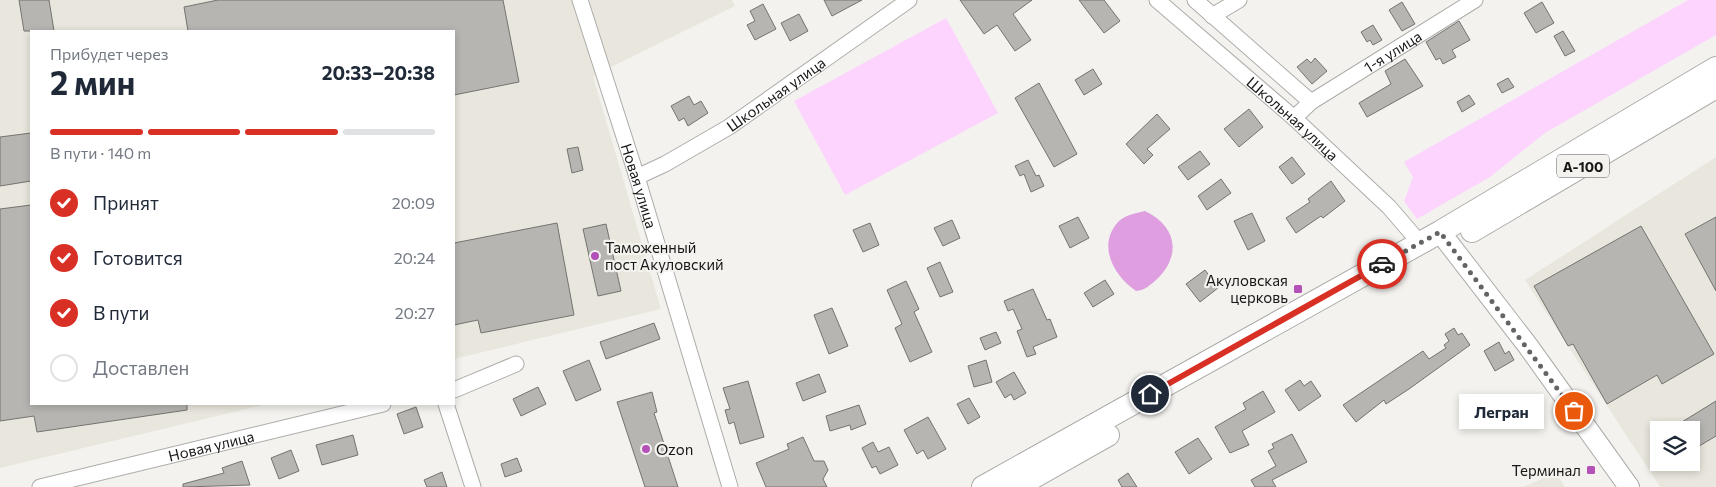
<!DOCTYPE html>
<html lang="ru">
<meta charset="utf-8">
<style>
body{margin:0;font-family:Commissioner,sans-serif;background:#f2f2f3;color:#1f2937;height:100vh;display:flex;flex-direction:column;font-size:19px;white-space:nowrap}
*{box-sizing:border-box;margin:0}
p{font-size:16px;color:#747a83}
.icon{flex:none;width:28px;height:28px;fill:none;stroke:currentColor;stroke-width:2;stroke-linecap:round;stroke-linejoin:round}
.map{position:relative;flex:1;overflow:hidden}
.side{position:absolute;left:30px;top:30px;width:425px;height:375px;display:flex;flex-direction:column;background:#fff;border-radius:0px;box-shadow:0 2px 8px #0003}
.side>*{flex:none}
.buttons{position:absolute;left:1650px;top:421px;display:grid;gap:10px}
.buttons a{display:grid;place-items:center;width:50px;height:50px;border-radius:0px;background:#fff;box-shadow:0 2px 8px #0003;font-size:25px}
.pin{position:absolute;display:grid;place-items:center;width:42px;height:42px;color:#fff;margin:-21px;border:2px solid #fff;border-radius:50%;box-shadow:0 1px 5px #0007}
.courier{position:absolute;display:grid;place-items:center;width:50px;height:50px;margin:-25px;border:4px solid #d93025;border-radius:50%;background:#fff;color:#222;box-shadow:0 1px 6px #0007}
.bubble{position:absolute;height:35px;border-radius:0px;background:#fff;box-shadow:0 2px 8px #0003;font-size:16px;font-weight:700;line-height:35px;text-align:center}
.head em{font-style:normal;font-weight:700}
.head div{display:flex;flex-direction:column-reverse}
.head{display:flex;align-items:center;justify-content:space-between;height:85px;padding:0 20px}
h1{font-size:32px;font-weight:700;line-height:38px}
.bar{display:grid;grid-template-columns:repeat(4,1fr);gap:8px 5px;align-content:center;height:60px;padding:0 20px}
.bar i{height:6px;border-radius:4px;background:#e0e1e3}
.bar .on{background:#d93025}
.bar p{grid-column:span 4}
ol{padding:0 20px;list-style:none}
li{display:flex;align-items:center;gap:15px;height:55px}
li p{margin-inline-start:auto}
li .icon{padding:5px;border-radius:50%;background:#d93025;color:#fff;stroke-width:4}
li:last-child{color:#747a83}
li i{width:28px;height:28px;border:2px solid #e0e1e3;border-radius:50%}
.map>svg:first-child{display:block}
.built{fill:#e9e7dd;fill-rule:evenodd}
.green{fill:#fdd4fd}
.water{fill:#de9edf}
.building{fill:#b6b5b2;stroke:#747370}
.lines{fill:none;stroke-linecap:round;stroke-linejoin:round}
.street-casing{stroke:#adaca9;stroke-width:17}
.secondary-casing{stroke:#adaca9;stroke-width:22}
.primary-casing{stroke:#adaca9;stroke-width:24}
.street{stroke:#fff;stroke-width:15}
.secondary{stroke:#fff;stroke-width:20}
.primary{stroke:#fff;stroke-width:22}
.done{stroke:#646462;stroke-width:5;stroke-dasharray:0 9}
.route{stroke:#d93025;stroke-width:6}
.poi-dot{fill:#b451b8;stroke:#f3f2ef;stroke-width:2}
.labels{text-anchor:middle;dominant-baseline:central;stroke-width:4.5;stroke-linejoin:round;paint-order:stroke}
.shield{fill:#f3f2ef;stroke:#595957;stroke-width:1}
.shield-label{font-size:14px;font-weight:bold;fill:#171716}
.street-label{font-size:15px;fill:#171716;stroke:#f3f2ef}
.poi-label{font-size:15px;fill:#171716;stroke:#f3f2ef;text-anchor:start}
</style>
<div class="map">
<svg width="1716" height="487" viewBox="0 0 1716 487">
<rect width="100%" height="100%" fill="#f3f2ef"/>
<!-- built -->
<path class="built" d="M0,0H732L735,6L593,76L661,309L454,359V31H31V404H268L0,468Z
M1716,157V487H1660L1525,280ZM1659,430H1691V462H1659Z
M1556,473L1565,487H1523Z"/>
<!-- green -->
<path class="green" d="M1688,0H1716V35L1545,133L1490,177L1417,219L1404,201L1413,177L1404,162Z
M946,18L998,113L845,195L794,101Z"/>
<!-- water -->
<path class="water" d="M1145,211C1177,226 1182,256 1156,280C1149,286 1145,290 1136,291C1114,276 1096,245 1119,221C1125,215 1137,213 1145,211Z"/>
<!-- building -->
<path class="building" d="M19,0H49L54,31H24Z
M218,0H503L519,82L454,95V31H188L184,7Z
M824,0H862L832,16Z
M960,0H1032L1013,14L1031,40L1015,51L997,25L984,34Z
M1079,0H1104L1120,21L1104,33Z
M1402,2L1415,24L1402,31L1389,10Z
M1542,2L1554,23L1536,33L1524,13Z
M763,4L776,29L755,40L747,25L755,21L750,11Z
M799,14L808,31L790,41L781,23Z
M1459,21L1470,40L1452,50L1456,57L1443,64L1440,58L1436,60L1426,42Z
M1373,25L1382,40L1373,45L1370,40L1367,42L1361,32Z
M1563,31L1575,51L1565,56L1554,36Z
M1315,58L1327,71L1312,84L1297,67L1307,59L1311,63Z
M1405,59L1423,86L1367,117L1359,103L1391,84L1385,71Z
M1093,69L1102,84L1084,95L1075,80Z
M1508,78L1514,87L1502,93L1497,84Z
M1039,83L1077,154L1054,167L1015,98Z
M1469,95L1475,104L1462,112L1457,102Z
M689,96L694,105L701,101L708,113L688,126L684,118L679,121L671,106Z
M1249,109L1263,127L1239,147L1224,129Z
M1157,114L1170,129L1147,149L1153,155L1144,164L1126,144Z
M31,133V181L0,186V137Z
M578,147L583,170L572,173L567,149Z
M1200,151L1210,164L1188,180L1178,167Z
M1292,157L1305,174L1292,184L1279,167Z
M1028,160L1036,176L1039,175L1044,186L1031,192L1024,174L1020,176L1015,166Z
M1221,179L1231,193L1207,210L1198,196Z
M1331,181L1345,201L1323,218L1321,216L1296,233L1286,218L1310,202L1308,199Z
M31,205V404H187V410L37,432L34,416L0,421V209Z
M1252,213L1265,241L1248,250L1234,221Z
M1078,217L1089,238L1070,248L1059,226Z
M1716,217V291L1685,234Z
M952,220L960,238L943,246L934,228Z
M557,223L574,315L481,333L478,320L454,325V243Z
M870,223L879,245L863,252L853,230Z
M606,224L621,291L598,296L583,229Z
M1641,226L1714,354L1662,384L1657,375L1607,404L1573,344L1568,346L1534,286Z
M940,262L953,292L940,297L927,268Z
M1205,270L1218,288L1200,302L1186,284Z
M1105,280L1114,294L1093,307L1084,293Z
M906,281L919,309L914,312L932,352L910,362L895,328L902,324L887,290Z
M1033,289L1047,320L1050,319L1057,337L1033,347L1036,354L1027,357L1017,331L1022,329L1013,309L1008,311L1004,301Z
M832,308L848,346L829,354L814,315Z
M654,323L660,339L606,359L600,342Z
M1454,328L1458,335L1462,333L1470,345L1409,389L1386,404L1384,400L1356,422L1343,405L1423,351L1429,359L1446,348L1444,345L1449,341L1445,334Z
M996,332L1001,343L985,350L980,338Z
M1499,342L1505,354L1509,351L1514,360L1495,371L1484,351Z
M589,360L601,390L576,401L563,371Z
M986,360L992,382L974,387L968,366Z
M1014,372L1026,393L1014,400L1011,394L1005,398L996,382Z
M819,374L826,392L803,401L796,383Z
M1300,380L1304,386L1311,381L1321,396L1299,411L1285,390Z
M748,381L764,437L740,444L734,422L729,424L725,410L730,409L723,388Z
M538,387L546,404L521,416L513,399Z
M1263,391L1275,412L1242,431L1249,445L1230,453L1215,427L1246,409L1243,403Z
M652,392L657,412L654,413L678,487H645L617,402Z
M969,398L980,417L968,424L957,404Z
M1716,401V436L1691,451V430H1669Z
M859,405L866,424L851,430L850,425L830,431L826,416Z
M416,407L423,427L404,434L397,414Z
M928,417L946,449L928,459L923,450L917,454L904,430Z
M1292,434L1307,462L1272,480L1276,487H1255L1251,480L1276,466L1268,451L1274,448L1272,444Z
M353,435L358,455L322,465L316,445Z
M803,437L814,461H824L828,470L823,479L827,487H766L756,463L789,449L787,444Z
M1198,438L1212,459L1189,474L1175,452Z
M873,442L878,452L889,447L898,465L880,474L876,466L872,468L862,448Z
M291,450L299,471L279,479L271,458Z
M517,458L522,471L505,477L501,464Z
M242,461L250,485L183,487V484L224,473L222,468Z
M442,472L447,487H427L424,480Z
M1128,473L1137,487H1122L1118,480Z"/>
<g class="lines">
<defs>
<g id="street">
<path id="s1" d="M580,0L637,177L730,487"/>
<path id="s2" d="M1157,0L1294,118L1389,207L1420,243"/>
<path d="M1195,0L1311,102L1294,118"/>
<path d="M1212,16L1239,0"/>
<path id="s3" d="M1311,102L1475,0"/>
<path id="s4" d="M637,177L665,164L729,127L909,0"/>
<path d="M454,390L516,364"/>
<path d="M446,404L473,487"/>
<path id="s5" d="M40,487L383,404"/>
</g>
<path id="secondary" d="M1440,232L1528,346L1629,487"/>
<path id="primary" d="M1472,231L1716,87
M983,487L1440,232L1716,68
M1016,487L1108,435"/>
</defs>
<!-- street casing -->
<use href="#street" class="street-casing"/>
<!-- secondary casing -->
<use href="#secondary" class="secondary-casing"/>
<!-- primary casing -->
<use href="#primary" class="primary-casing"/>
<!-- street -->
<use href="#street" class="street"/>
<!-- secondary -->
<use href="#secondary" class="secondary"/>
<!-- primary -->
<use href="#primary" class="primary"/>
</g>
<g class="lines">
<!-- done -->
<path class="done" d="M1382,264L1440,232L1574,411"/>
<!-- route -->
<path class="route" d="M1150,394L1382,264"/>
</g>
<!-- markers -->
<g class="poi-dot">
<circle cx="595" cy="256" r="5"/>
<rect x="1293" y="284" width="10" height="10" rx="2.5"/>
<circle cx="646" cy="449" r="5"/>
<rect x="1586" y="465" width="10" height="10" rx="2.5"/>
</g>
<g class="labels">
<!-- shield labels -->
<rect class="shield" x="1557" y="154.5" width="52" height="23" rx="4"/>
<g class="shield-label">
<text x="1583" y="166">А-100</text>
</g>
<!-- street labels -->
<g class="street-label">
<text stroke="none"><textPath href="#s3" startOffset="96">1-я улица</textPath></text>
<text stroke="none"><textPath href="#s4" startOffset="162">Школьная улица</textPath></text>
<text stroke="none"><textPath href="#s2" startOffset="180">Школьная улица</textPath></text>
<text stroke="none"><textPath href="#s1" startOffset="195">Новая улица</textPath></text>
<text stroke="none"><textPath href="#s5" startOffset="176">Новая улица</textPath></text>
</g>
<!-- poi labels -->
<g class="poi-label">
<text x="605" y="247">Таможенный<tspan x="605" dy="17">пост Акуловский</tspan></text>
<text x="1288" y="280" text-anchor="end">Акуловская<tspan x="1288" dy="17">церковь</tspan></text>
<text x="656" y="449">Ozon</text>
<text x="1581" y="470" text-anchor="end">Терминал</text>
</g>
</g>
</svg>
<div class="buttons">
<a><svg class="icon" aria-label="layers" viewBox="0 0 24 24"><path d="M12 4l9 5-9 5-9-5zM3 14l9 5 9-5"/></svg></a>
</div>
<div class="pin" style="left:1574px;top:411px;background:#ea580c"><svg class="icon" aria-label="bag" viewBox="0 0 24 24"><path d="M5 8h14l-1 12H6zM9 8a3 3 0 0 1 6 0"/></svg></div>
<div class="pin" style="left:1150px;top:394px;background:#1f2937"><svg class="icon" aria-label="home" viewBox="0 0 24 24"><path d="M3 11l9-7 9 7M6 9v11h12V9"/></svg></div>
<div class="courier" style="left:1382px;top:264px"><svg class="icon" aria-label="car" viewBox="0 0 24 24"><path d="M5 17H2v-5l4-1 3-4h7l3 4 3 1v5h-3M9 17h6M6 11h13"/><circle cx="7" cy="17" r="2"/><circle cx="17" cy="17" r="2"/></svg></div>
<div class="bubble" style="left:1459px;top:394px;width:85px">Легран</div>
<section class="side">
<div class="head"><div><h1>2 мин</h1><p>Прибудет через</p></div><em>20:33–20:38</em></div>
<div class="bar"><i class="on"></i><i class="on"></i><i class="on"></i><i></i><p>В пути · 140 m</p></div>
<ol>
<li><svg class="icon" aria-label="check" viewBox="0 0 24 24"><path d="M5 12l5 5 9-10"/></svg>Принят<p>20:09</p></li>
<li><svg class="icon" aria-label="check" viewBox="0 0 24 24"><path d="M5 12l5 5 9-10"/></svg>Готовится<p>20:24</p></li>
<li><svg class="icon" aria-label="check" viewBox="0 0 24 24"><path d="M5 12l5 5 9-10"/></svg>В пути<p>20:27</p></li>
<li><i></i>Доставлен</li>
</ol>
</section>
</div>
